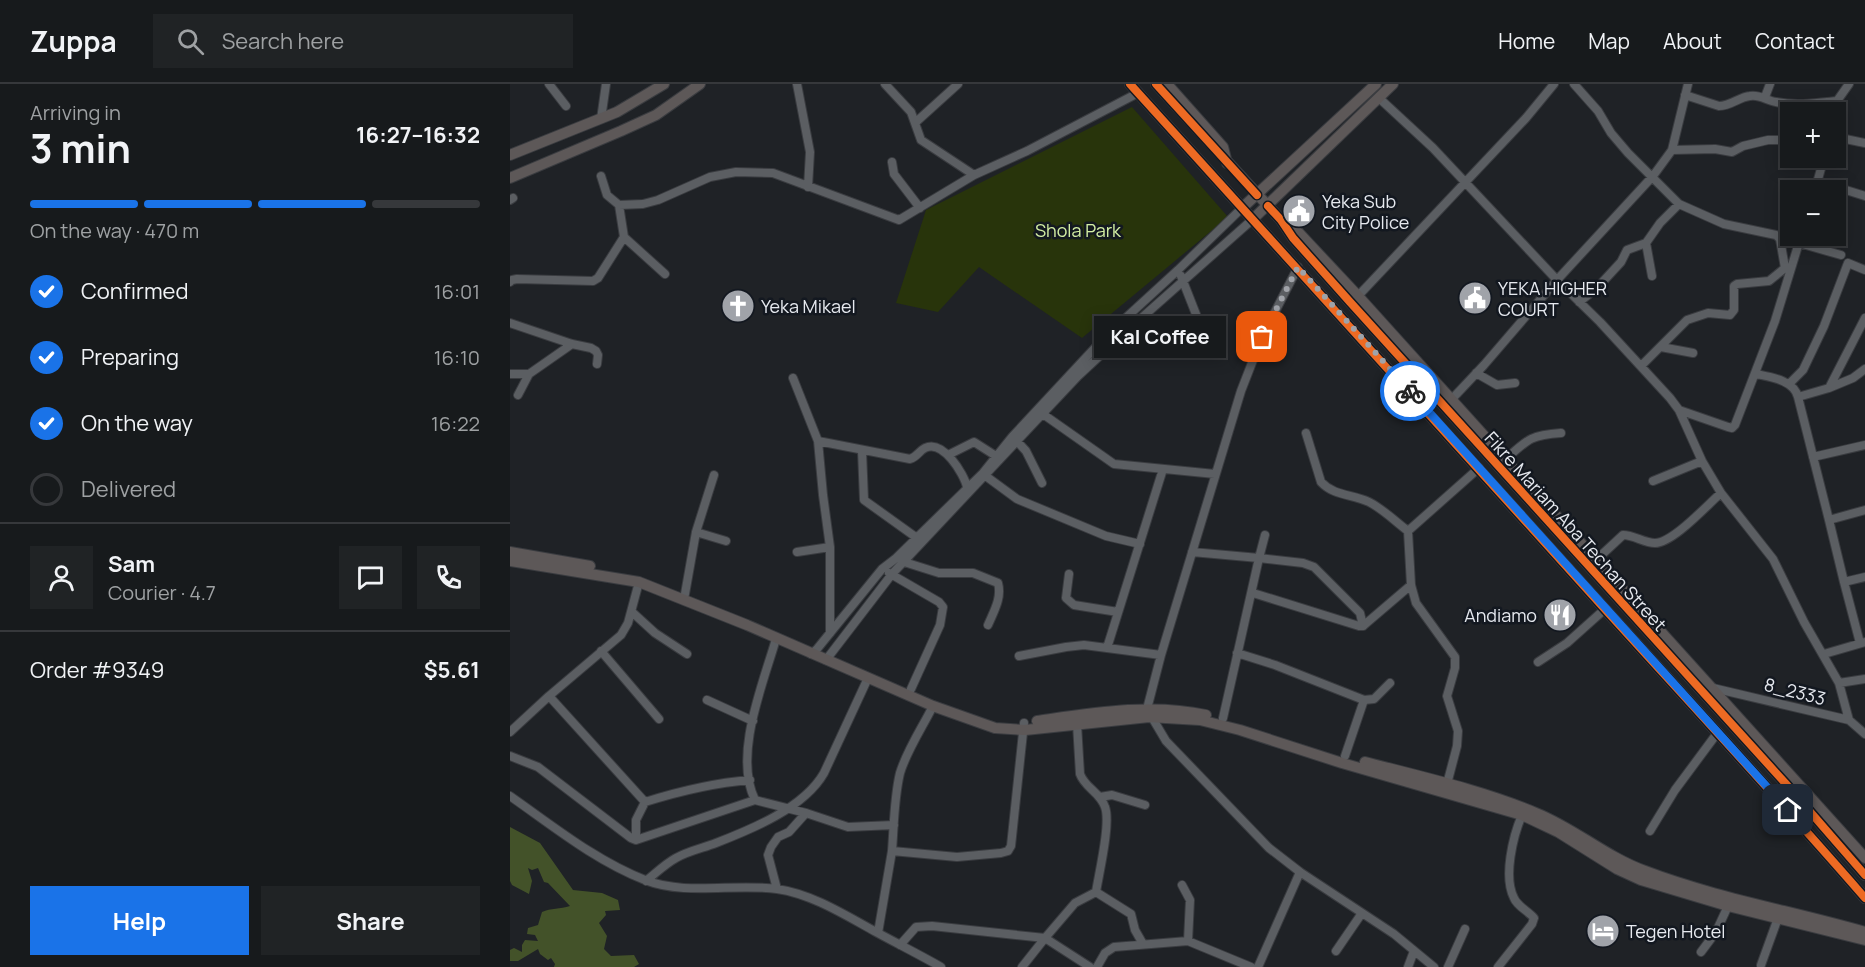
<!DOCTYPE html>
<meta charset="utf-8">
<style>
body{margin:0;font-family:Manrope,sans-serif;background:#202325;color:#f1f3f6;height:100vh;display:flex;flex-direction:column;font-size:22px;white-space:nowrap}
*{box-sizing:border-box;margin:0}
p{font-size:20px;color:#9ea1a3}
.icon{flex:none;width:33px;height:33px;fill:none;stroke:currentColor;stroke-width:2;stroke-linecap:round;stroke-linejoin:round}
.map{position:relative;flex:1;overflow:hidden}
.sheet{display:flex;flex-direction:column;background:#171a1c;width:510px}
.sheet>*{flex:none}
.buttons{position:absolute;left:1270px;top:18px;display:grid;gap:12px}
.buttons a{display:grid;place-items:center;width:66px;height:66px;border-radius:0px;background:#171a1c;box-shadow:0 3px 15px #0003,0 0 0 2px #36383b;font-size:30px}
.pin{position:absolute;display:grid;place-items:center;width:51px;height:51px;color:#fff;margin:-26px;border-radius:12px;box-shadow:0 3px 9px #0006}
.courier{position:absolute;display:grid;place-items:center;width:60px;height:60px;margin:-30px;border:4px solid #1a73e8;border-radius:50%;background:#fff;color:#222;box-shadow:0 2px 8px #0007}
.bubble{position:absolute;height:42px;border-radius:0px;background:#171a1c;box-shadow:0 3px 15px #0003,0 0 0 2px #36383b;font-size:20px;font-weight:700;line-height:42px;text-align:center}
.headline em{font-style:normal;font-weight:700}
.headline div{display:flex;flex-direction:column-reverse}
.headline{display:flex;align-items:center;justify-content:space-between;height:102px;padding:0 30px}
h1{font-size:39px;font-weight:700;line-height:45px}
.bar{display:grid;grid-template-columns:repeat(4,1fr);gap:9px 6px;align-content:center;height:72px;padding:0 30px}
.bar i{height:8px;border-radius:4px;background:#36383b}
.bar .active{background:#1a73e8}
.bar p{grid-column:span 4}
.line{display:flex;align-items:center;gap:15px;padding:0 30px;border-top:2px solid #36383b}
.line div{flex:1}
.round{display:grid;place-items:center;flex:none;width:63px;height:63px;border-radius:0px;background:#202325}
ol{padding:0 30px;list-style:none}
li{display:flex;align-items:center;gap:18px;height:66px}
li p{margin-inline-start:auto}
li .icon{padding:6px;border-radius:50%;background:#1a73e8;color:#fff;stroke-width:4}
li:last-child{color:#9ea1a3}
li i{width:33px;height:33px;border:3px solid #36383b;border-radius:50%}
.action{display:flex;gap:12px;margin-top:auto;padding:12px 30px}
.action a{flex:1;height:69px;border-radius:0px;background:#1a73e8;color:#fff;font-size:24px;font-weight:700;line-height:69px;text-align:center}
.action a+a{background:#202325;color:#f1f3f6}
header{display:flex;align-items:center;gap:36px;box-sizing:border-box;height:84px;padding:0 30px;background:#171a1c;border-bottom:2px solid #36383b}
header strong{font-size:28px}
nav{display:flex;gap:33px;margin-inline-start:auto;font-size:21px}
.search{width:420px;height:54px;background:#202325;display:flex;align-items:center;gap:15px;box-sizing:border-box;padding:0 21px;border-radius:0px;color:#9ea1a3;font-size:22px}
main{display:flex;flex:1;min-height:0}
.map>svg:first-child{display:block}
.green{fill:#28340b}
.forest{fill:#435229}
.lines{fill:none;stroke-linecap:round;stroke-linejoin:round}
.minor-casing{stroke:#3a3c40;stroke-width:10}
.major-casing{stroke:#3a3c40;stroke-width:12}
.minor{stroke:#5b5e62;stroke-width:8}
.major{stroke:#5d5858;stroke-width:10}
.cycleway-casing{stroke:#131820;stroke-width:11}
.cycleway{stroke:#ed6a23;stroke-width:8}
.done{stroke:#a0a3a9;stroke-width:6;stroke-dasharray:0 10.8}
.route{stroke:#1a73e8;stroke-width:8}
.labels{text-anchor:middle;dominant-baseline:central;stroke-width:5;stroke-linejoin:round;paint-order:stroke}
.poi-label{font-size:18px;fill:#e6e9ef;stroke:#131820;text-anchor:start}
.park-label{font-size:18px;fill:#d4efa4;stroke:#131820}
.street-label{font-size:18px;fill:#e6e9ef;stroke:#131820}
</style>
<header>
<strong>Zuppa</strong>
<div class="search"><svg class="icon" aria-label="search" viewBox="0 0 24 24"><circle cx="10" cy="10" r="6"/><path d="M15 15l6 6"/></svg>Search here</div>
<nav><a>Home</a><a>Map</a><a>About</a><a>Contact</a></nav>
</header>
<main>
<section class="sheet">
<div class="headline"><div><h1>3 min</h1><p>Arriving in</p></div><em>16:27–16:32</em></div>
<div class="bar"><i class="active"></i><i class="active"></i><i class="active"></i><i></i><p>On the way · 470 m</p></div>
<ol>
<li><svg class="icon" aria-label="check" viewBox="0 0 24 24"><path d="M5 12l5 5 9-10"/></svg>Confirmed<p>16:01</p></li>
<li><svg class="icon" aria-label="check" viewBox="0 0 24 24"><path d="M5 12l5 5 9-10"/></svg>Preparing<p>16:10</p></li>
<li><svg class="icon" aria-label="check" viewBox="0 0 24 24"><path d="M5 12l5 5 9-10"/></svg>On the way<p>16:22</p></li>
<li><i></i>Delivered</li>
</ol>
<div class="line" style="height:108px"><a class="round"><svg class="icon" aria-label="person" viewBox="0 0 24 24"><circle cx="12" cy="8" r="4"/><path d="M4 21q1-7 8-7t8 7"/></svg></a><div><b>Sam</b><p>Courier · 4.7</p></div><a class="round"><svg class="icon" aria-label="chat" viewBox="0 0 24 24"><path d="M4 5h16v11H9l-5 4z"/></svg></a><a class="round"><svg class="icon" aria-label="phone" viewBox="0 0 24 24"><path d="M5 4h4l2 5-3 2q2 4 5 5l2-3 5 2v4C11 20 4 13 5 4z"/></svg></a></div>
<div class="line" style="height:78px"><div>Order #9349</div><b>$5.61</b></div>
<div class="action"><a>Help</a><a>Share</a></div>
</section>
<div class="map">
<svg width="1355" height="883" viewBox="0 0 1355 883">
<rect width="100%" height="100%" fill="#1f2226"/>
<!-- green -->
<path class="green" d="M622,23L718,133L572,254L469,183L428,228L386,219L416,126Z"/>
<!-- forest -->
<path class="forest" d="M0,743L30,759L63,806L92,809L108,816L110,826L95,827L96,831L89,839L97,852L94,865L101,872L124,871L129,880L124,883H44L45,880L41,874L38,876L30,870L28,865L8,877H0V866L4,864L12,868V861L15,856L28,857L25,851L17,850L18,844L28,841L32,828C41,824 50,825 60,822L38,799L34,798L28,784L22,786L18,784L22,797L19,810L2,801L0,797Z"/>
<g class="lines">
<defs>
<path id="minor" d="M39,0L56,22
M287,0L300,68L298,103
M375,0L401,28L411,56L464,91
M1064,0L1088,27L1101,49L1118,69L1169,120L1214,140L1266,151L1270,155L1275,184
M1178,0L1162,66L1143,92L1047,196L1090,238L1160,314L1169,326L1192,377L1211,409L1263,475L1294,538L1329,599L1339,636
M1175,11L1209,22C1221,22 1229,13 1240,12C1250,10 1257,17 1266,18C1286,22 1307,19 1327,17
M1255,13L1260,0
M869,14L923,64L1047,196L974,281L941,316
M1324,28L1327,17L1339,0
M91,35L96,0
M406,38L448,0
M1326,53L1355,59
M1162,66L1205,65L1222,68L1233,62L1258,56H1279L1281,54
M382,78L384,90L410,124
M91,92L97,111L109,121L133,120L148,116L200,93L226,88L263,89L389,136L464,91L517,67L628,9
M1307,97L1355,112
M1305,106L1314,74
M0,116L3,114
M109,121L114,153L155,190
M1136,159L1142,192
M1289,159L1331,171
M788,183L752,253L731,307L651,571L637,625L656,657L759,764L790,788L884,850L924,883
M671,192L700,266
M0,198L2,196L7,195L83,197L88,194L114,153
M848,212L1016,34L1044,0
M1069,218L1087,204L1111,178L1117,166L1136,159L1150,139L1169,120
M0,239L62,260L81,264L86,267L88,271L87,280
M1151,263L1183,269
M1131,282L1177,236L1198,229L1220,231L1224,226V202L1227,200L1259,197L1275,184L1278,185
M966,289L987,301L1005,299
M0,290H19
M1246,290C1260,293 1284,296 1288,313
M283,294L308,357L400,375C407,373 409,367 415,364C433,355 454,390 457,403
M1279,300L1293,286L1314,242L1338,179L1355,186
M1319,304L1343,294L1355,285
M8,311L19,290L62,260
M1169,326L1218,343L1222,344L1225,341L1265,237L1291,152
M530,328L604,380L705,390
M796,349L811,398C824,412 842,410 859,418C873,425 886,438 898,447
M504,354L516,367L532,399
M308,357L313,411L320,463V549
M352,367L354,416L407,454
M438,371L464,358L486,372
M1303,373L1355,361
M996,375C1018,355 1021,351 1051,349
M473,390L507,415L596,452L630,460
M1143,397L1192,377
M1355,426L1319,436L1334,498L1355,493
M1319,436L1288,313L1319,304L1355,234
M186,448L216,457
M755,451L749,474L793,479L804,483L850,529L853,542
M287,468L320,463
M682,468L749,474L713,634
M1086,476L1113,451C1124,451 1134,459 1145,459C1163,459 1197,421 1211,409
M391,477L429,489H463L488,499C492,514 484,527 478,541
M379,489L429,518L433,523L430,541L401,605
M559,490L556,514L564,521L608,528
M1334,498L1350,559
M743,509L849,542H853L901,501
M175,510L186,448L204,391
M122,528L145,549L177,570
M266,555C253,600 223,671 245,716L296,729L279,748L268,753L261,763L258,771L267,805
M597,564L653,385
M91,567L149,635
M727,569L765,581L854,616L835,672
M301,570L307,565L372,485L385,475L473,389L502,353L596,252L668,186L732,124
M1314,570L1355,558
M509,572L556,563L574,561L651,571
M316,576L382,490L568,292L610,253L743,135
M1028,578L1057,559L1095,525
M1329,599L1355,595
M1203,604L1339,636L1355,650
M39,612L135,718
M197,616L243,637
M854,616L864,615L880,599
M567,640L570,690C575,704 590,708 595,723C601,739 589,789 586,808
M0,648L39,612L111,551L118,539L129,498
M0,672L28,683L121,754L126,756L245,716
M937,700L947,662L948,647L937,612L945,584V573L906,519L901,501L898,447L969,384
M0,712C43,742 86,777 135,796C176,812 224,799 267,805C302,810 335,831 366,848C388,860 410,871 431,883
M590,713L602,711L635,721
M296,729L338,743L384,741
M1140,747L1165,706L1208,648
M126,756V736L135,718C170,707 203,699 240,696
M382,767C384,741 384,714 390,689C397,666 412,644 423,622
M136,797C146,789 155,780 166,774C178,767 193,764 206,759C242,745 294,724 314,689L358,594
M672,801L680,816L678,857
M586,808L621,830L625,846L633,860
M368,849L382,767L447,773L491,769L498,767L501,762L514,639
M390,861L406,843L422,842L535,854L565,819L586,808
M826,867L852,829
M1191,868L1206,848L1218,822
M1251,881L1268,834
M512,883L535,854L580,883
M587,883L595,869L604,863L678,857L741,883
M748,883L790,788
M898,883L904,867
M938,883L955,845
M988,883L1022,840L1024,834C1018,827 1007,822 1004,814C993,793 1003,752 1012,731"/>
<path id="major" d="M620,0C778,174 936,348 1093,523C1181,620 1270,716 1355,814
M646,0L771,136L783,154L840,218L1276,700L1355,791
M657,0L713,63L717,79
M0,71L107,28L154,0
M0,94L111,47L146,31L190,0
M732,124L866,0
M743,135L883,0
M775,139L789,149L848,212L1355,774
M0,468L80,482
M0,477L129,498L237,541L423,622L485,644L515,646L639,633L690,636L730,646L832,679L1012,731L1048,748L1107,785L1131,796L1218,822L1355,856
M527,637C583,629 641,619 696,631
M855,678C912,693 971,706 1026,729C1064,744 1096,773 1135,787C1206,814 1282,827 1355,848"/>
</defs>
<!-- minor casing -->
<use href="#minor" class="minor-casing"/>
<!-- major casing -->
<use href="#major" class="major-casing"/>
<!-- minor -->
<use href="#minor" class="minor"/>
<!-- major -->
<use href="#major" class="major"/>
<defs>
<path id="cycleway" d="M620,0C778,174 936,348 1093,523C1181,620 1270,716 1355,814
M646,0L747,111
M758,122L771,136L783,154L840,218L1276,700L1355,791"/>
</defs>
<!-- cycleway casing -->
<use href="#cycleway" class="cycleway-casing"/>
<!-- cycleway -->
<use href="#cycleway" class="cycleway"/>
</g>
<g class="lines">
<!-- done -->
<path class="done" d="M752,253L788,183L900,307"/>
<!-- route -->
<path class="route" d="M900,307L1278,726"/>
</g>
<!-- icons -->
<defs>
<symbol id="civic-disc" viewBox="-11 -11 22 22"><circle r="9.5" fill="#a0a3a9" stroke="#131820"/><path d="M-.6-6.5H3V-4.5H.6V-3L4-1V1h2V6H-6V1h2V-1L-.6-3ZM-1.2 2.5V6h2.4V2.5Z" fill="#fff"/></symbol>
<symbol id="church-disc" viewBox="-11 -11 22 22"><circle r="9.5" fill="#a0a3a9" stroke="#131820"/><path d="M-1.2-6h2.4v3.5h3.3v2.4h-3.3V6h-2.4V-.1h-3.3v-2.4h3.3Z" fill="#fff"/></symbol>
<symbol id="restaurant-disc" viewBox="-11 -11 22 22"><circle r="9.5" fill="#a0a3a9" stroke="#131820"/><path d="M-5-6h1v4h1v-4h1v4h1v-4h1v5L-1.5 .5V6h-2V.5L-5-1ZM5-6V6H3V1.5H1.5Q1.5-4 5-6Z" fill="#fff"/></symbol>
<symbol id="hotel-disc" viewBox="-11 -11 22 22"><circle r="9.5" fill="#a0a3a9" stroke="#131820"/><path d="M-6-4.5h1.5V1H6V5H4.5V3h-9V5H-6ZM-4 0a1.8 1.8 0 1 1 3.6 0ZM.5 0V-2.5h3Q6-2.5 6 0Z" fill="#fff"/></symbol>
</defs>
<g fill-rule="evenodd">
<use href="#civic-disc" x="770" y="108" width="38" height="38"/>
<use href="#civic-disc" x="946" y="195" width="38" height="38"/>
<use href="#church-disc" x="209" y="203" width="38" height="38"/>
<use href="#restaurant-disc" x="1031" y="512" width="38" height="38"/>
<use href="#hotel-disc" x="1074" y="828" width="38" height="38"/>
</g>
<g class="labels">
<!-- poi labels -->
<g class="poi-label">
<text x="812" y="117">Yeka Sub<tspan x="812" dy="21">City Police</tspan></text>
<text x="988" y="204">YEKA HIGHER<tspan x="988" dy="21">COURT</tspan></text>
<text x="251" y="222">Yeka Mikael</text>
<text x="1027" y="531" text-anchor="end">Andiamo</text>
<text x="1116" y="847">Tegen Hotel</text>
</g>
<!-- park labels -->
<g class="park-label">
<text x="568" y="146">Shola Park</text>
</g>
<!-- street labels -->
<g class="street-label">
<text transform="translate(1066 447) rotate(48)">Fikre Mariam Aba Techan Street</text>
<text transform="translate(1285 607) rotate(14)">8_2333</text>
</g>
</g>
</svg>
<div class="buttons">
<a>+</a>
<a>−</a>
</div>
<div class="pin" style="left:752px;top:253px;background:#ea580c"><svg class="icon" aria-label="bag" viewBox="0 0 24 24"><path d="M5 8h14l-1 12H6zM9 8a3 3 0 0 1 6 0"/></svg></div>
<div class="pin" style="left:1278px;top:726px;background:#1f2937"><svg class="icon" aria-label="home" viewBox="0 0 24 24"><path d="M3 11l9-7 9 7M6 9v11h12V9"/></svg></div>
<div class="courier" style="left:900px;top:307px"><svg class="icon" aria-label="bike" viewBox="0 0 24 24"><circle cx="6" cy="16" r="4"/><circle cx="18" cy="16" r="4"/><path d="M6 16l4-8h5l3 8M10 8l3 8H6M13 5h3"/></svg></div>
<div class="bubble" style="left:584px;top:232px;width:132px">Kal Coffee</div>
</div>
</main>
